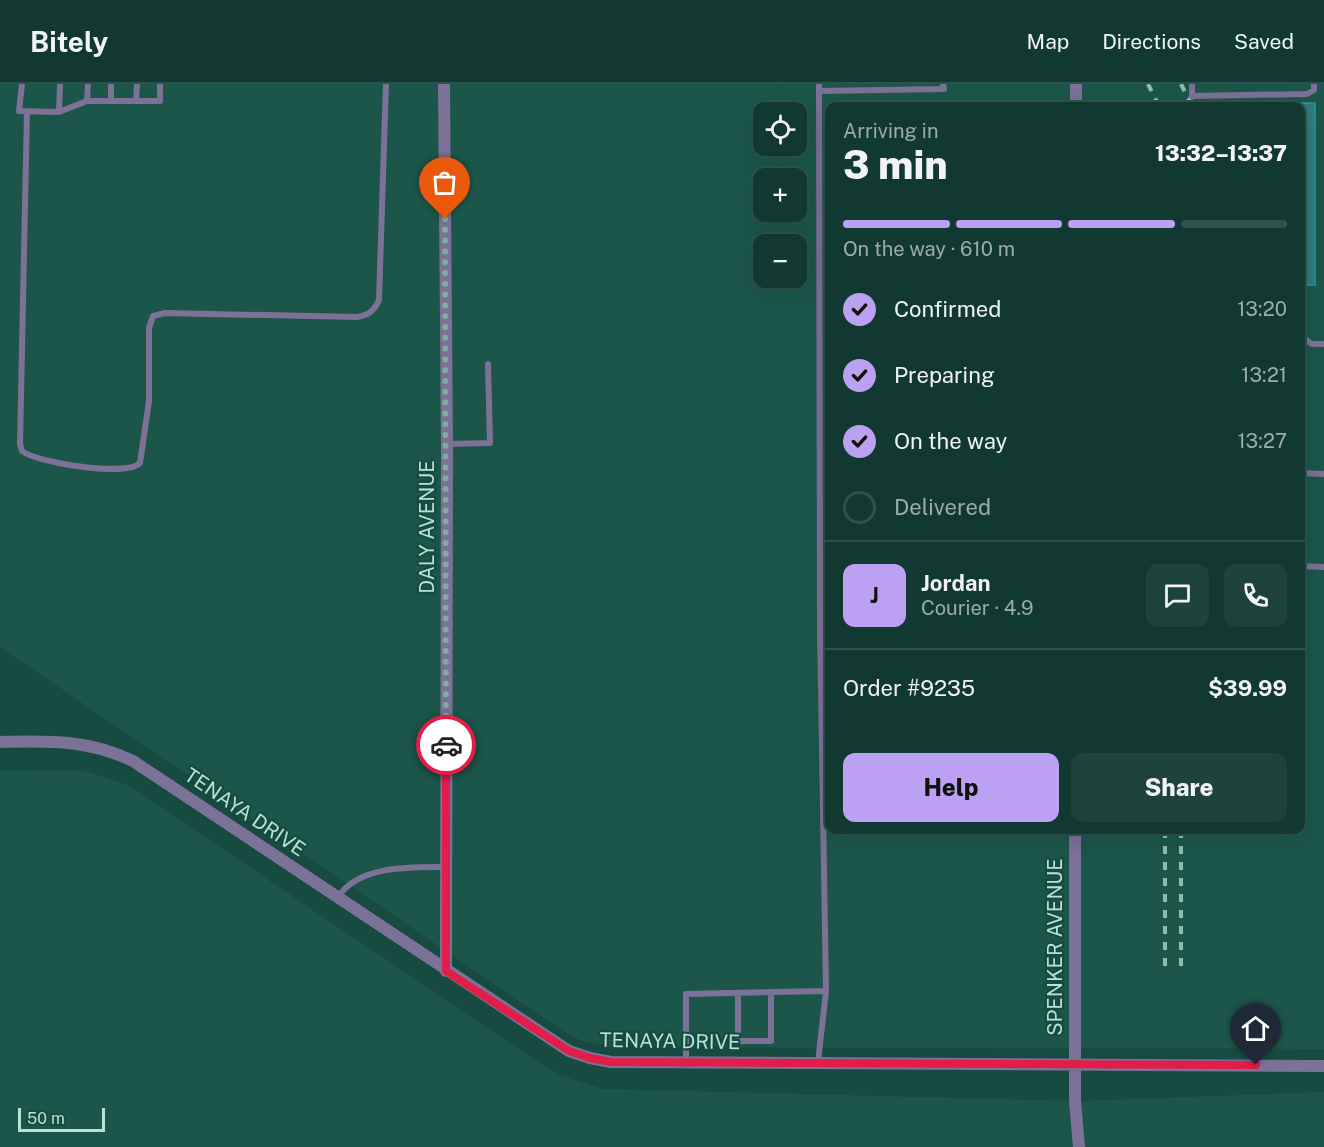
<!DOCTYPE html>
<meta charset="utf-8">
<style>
body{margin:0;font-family:"Public Sans",sans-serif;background:#1e433d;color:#f1f3f6;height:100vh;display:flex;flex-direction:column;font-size:22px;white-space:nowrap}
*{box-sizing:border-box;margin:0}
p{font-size:20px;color:#9cacab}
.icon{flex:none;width:33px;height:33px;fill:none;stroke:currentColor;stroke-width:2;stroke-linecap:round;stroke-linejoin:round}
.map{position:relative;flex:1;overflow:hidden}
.drawer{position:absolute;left:825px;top:18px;width:480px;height:732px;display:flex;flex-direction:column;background:#113831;border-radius:12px;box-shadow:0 6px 24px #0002,0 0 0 2px #30524d}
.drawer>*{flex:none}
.controls{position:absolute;left:753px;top:18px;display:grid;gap:12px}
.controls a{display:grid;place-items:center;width:54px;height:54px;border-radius:12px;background:#113831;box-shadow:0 6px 24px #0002,0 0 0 2px #30524d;font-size:30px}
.scale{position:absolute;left:18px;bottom:15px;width:87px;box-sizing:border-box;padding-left:6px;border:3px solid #b6e2d7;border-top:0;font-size:16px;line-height:21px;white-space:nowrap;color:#b6e2d7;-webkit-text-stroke:4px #174a41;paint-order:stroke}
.pin{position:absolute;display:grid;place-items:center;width:51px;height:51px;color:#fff;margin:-62px -26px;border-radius:50% 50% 50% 0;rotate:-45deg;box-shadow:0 0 6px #0007}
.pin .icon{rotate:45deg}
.courier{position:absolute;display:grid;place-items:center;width:60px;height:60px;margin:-30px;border:4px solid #e11d48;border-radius:50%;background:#fff;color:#222;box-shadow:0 2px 8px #0007}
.headline em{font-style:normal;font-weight:800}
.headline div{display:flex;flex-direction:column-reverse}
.headline{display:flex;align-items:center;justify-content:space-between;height:102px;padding:0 18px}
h1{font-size:39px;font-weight:800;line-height:45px}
.bar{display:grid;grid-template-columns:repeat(4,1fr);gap:9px 6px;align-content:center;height:72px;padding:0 18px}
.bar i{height:8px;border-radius:4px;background:#30524d}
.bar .current{background:#bca0f2}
.bar p{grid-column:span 4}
.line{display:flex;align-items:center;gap:15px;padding:0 18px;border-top:2px solid #30524d}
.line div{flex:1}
.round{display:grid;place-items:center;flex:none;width:63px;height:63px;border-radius:12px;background:#1e433d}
ol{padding:0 18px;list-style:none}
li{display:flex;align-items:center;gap:18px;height:66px}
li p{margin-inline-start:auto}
li .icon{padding:6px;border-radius:50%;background:#bca0f2;color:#111;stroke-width:4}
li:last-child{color:#9cacab}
li i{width:33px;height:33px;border:3px solid #30524d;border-radius:50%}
.button{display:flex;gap:12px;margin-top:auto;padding:12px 18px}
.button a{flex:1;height:69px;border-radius:12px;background:#bca0f2;color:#111;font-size:24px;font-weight:800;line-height:69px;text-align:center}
.button a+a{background:#1e433d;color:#f1f3f6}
header{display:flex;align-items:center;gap:36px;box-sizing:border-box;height:84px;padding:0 30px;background:#113831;border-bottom:2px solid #30524d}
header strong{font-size:28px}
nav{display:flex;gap:33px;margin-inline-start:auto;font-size:21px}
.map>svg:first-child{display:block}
.built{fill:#1c564b;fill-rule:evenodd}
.building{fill:#2d7b7e;stroke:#2b989c;stroke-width:1.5}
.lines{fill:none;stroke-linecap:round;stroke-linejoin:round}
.service{stroke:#7c7196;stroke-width:6}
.minor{stroke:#7c7196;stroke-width:12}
.rail{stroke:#90bdb3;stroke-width:4;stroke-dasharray:8 8;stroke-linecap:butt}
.done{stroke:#7eada2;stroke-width:6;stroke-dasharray:0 10.8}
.route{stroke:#e11d48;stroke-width:8}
.labels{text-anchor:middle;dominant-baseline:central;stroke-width:4.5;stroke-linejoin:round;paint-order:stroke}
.street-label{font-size:20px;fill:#b6e2d7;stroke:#174a41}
</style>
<header>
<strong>Bitely</strong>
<nav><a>Map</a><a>Directions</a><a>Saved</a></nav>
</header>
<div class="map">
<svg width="1324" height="1063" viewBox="0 0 1324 1063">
<rect width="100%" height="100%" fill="#174a41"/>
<!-- built -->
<path class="built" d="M0,0H1324V965L614,963L582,957L563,947L0,563ZM830,22H1300V746H830ZM764,28H796V62H764ZM764,94H796V128H764ZM764,160H796V194H764Z
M0,686L84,687L128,701L530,973L559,991L603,1005L1075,1017L1324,1008V1063H0Z"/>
<!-- building -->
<path class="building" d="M1300,19H1315V201H1300Z"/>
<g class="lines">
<!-- service -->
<path class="service" d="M22,0L19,27L59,28L60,0
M819,0L820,546
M819,7L944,5L943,0
M1192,12L1307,10L1314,6V0
M87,17L88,0
M111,17V0
M136,17L137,0
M1187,22L1192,12V0
M27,27L20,360L22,367C37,379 127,393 140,379L149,317V244L153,232L165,229L357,233C369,231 374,227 379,216L386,0
M59,28L87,17H160V0
M1300,252L1312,260H1324
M447,360L490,359L488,280
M1300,402L1301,389L1324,390
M1300,482L1324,483
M338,813C359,781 411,783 446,783
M738,909V957H771V908
M686,978V910L826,907L820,546H830
M818,978L826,907"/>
<!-- minor -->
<path class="minor" d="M444,0L447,360L446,887
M1076,22V0
M0,658C49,657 87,655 133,677L569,967L590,974L611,978L1324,982
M1075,746V1017L1079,1063"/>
<!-- rail -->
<path class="rail" d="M1148,0L1159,22
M1181,0L1192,22
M1165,746V883
M1181,746V883"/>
</g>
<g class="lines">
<!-- done -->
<path class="done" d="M445,135L446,661"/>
<!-- route -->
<path class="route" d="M446,661V887L569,967L590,974L611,978L1256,981"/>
</g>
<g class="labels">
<!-- street labels -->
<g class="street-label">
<text transform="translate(427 443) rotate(-90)">DALY AVENUE</text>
<text transform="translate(245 728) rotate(34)">TENAYA DRIVE</text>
<text transform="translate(1055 863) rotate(-90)">SPENKER AVENUE</text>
<text transform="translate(670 957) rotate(1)">TENAYA DRIVE</text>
</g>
</g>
</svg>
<div class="controls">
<a><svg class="icon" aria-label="locate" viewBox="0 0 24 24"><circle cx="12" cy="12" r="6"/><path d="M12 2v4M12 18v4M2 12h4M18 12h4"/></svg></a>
<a>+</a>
<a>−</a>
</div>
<div class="scale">50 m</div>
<div class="pin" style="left:445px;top:135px;background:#ea580c"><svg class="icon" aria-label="bag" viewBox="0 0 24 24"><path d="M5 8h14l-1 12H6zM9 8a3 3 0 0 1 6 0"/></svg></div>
<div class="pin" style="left:1256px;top:981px;background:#1f2937"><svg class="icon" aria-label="home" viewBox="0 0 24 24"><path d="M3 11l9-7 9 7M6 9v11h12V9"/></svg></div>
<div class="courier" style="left:446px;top:661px"><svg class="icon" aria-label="car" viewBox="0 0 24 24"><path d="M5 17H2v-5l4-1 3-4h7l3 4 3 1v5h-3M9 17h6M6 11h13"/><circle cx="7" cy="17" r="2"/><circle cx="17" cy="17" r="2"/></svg></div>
<section class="drawer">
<div class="headline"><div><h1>3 min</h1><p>Arriving in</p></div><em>13:32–13:37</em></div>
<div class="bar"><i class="current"></i><i class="current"></i><i class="current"></i><i></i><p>On the way · 610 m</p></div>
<ol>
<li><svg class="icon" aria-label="check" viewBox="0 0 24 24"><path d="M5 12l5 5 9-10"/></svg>Confirmed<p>13:20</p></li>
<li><svg class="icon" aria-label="check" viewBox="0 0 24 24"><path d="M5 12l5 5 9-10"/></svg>Preparing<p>13:21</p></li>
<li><svg class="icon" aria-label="check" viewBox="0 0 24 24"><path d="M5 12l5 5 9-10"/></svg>On the way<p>13:27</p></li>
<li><i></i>Delivered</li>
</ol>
<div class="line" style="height:108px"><b class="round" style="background:#bca0f2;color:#111">J</b><div><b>Jordan</b><p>Courier · 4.9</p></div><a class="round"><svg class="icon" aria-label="chat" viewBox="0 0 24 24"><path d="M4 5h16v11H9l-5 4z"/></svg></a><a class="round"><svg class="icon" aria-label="phone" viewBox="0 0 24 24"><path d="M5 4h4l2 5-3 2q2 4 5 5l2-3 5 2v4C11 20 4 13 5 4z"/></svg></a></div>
<div class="line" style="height:78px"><div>Order #9235</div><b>$39.99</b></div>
<div class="button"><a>Help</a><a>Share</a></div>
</section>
</div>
